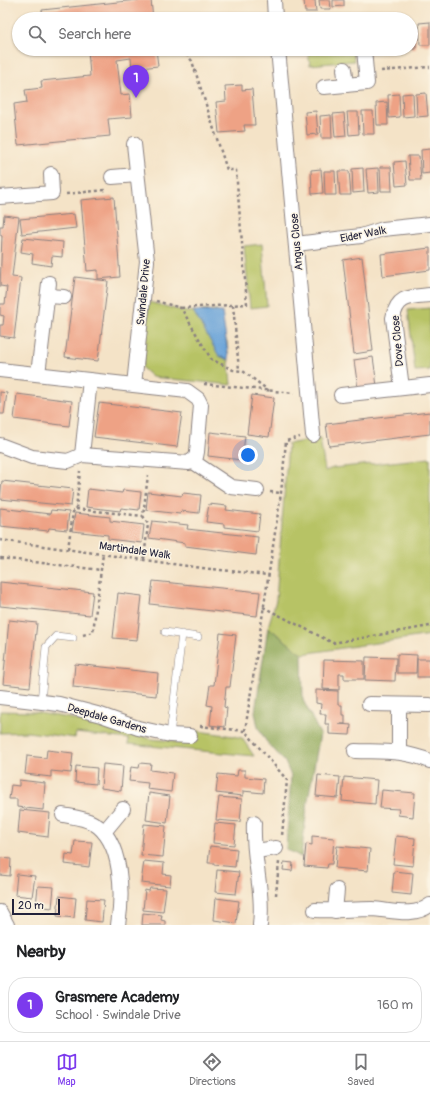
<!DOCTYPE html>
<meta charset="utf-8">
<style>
body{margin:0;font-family:Pangolin,sans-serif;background:#f6f6f6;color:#202124}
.scale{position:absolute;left:12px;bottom:10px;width:48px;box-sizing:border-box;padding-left:4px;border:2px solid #22223b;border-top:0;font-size:11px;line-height:14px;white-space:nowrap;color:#22223b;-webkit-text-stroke:3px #fcf5e5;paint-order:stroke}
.you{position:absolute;left:248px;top:455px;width:14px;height:14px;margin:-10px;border:3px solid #fff;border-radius:50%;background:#1a73e8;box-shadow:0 0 0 6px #1a73e833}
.badge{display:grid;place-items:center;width:26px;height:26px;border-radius:50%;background:#7c3aed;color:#fff;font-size:13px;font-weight:700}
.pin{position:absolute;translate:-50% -33px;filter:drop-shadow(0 1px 2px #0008)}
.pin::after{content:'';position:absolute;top:21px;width:14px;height:12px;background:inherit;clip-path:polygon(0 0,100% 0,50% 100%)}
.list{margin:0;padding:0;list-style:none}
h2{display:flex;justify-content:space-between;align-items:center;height:52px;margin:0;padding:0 16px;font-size:17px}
h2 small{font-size:13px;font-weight:400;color:#757577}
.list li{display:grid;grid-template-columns:26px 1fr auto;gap:12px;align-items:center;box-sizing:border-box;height:56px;margin:0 8px 8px;padding:0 8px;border:1px solid #e0e0e0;border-radius:16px}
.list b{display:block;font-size:15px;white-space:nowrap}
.list p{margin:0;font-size:13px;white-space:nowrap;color:#757577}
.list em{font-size:13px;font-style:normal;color:#757577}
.icon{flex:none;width:22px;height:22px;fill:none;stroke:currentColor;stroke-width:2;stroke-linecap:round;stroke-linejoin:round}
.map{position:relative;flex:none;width:430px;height:925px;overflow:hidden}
.search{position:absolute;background:#fff;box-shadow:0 1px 3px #0004;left:12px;right:12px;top:12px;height:44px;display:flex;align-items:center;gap:10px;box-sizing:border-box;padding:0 14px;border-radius:22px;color:#757577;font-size:15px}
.sheet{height:116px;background:#fff}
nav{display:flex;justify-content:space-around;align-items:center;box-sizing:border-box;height:56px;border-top:1px solid #e0e0e0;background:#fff;font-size:11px;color:#757577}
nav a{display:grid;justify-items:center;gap:2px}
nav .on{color:#7c3aed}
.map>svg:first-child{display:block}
.green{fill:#b7c365;stroke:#6c7250}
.forest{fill:#91a95a;stroke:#5a664a}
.water{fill:#68a2d8;stroke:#45628a}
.building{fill:#eea285}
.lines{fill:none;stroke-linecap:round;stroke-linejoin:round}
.service-casing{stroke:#8b8281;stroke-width:8}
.minor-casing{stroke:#8b8281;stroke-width:16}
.path{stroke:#8b8281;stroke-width:2.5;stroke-dasharray:3 3;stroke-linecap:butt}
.service{stroke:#fff;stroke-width:7}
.minor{stroke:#fff;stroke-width:14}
.labels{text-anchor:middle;stroke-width:3;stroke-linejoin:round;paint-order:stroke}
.street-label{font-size:11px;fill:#22223b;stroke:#fcf5e5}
</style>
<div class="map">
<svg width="430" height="925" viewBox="0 0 430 925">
<rect width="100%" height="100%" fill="#fcf5e5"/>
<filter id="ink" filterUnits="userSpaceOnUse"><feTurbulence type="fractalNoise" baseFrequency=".025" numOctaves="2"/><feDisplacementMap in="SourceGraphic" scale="8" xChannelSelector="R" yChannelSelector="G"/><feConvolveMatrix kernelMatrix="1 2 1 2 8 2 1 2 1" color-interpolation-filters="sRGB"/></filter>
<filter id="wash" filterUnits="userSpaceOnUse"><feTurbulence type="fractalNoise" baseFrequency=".012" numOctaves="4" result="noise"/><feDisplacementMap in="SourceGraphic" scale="16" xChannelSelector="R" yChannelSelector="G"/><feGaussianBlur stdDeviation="0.9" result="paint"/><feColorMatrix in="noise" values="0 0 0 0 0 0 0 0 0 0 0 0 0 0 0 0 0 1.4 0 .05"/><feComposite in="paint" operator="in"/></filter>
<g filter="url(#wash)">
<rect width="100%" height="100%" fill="#f4e3c7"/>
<g class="green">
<path d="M353,49L354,61L310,65L308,53Z"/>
<path d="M262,244L267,306L250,308L244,246Z"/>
<path d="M149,302L187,312L216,310L221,333L227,341L231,385L152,377L142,368Z"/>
<path d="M430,308V370L415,371L408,310Z"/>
<path d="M320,438L325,471L333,468L430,458V635L302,654L268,627L276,600L288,444Z"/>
<path d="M0,711L33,712L69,718L152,739L184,742L189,741L198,731L233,736L242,738L254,756L128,744L129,739L76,733L75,738L28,732L0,733Z"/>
</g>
<path class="forest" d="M268,627L302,654L303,700L320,734L308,800L301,857L286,849L291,776L285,762L266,741L258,727L255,712Z"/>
<path class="water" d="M193,311L222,312L229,360L219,356Z"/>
<g id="blocks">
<g class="building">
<path d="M137,0H151L153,19H43L42,10Z"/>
<path d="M304,0H315L316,12H305Z"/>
<path d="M319,0H330L331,9H320Z"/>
<path d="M333,0H344V6L333,7Z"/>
<path d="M430,22V45H420L419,23Z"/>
<path d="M415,26L416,49H411V27Z"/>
<path d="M88,49H156L158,66L132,69L131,58L117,60L121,95L130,94L132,117L108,119L110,136L18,145L14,104L27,102L25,90L42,88L41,81L90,76Z"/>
<path d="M242,85V90L252,89L255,125H244L245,131L219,133L216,102L226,101L225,86Z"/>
<path d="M413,93L414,116L403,117L402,94Z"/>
<path d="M426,93L428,116L417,117L416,94Z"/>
<path d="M399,94L400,117L389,118L388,95Z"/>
<path d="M387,102L388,125H377L376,103Z"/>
<path d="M316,111L318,134L307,135L305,112Z"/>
<path d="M362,111H373L374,134H363Z"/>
<path d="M347,112H358L359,134L349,135Z"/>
<path d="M344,113L346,136L335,137L333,114Z"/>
<path d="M331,115L332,138H321L320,116Z"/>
<path d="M430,149V173L422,174L421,150Z"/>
<path d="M408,156H419L421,180H410Z"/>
<path d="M405,161L407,185L396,186L394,162Z"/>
<path d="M380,167H391L392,191H381Z"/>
<path d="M363,168L364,192L353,193L352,169Z"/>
<path d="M378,168L379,192L368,193L366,169Z"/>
<path d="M321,169L323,193L312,194L311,170Z"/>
<path d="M324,171H335L336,195H325Z"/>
<path d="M338,171H349L351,195H340Z"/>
<path d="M114,197L120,277L98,279V270L87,271L81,200Z"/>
<path d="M74,214L76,228L22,234L20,219Z"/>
<path d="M4,215L19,217L12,277L21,278L14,338L0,336V325H3L4,316L0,315V304H5L7,287L0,286L2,236L0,235V226H3Z"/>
<path d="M23,238L63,242L62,257L52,256L51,266L32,263L33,254L21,252Z"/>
<path d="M430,248V270L383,276L381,254Z"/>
<path d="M362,257L373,351L354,354L343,260Z"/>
<path d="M75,277L108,281L98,361L65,357Z"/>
<path d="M373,357L377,386L358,389L354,360Z"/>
<path d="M0,392L7,393L4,414H0Z"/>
<path d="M17,394L72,401L69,426L14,419Z"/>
<path d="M252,395L274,398L269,437L247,434Z"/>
<path d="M99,403L182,413L177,447L94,437Z"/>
<path d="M430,412V434L329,446L326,424Z"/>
<path d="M210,432L245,436L242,460L208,456Z"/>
<path d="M2,481L73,489L71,506L0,499Z"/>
<path d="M88,489L122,493L123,490L141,492L139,510L121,508L120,511L86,507Z"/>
<path d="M148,492L182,496L183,493L201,495L199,513L181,511L180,514L146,510Z"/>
<path d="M209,504L227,506L226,510L260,514L258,531L224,527V524L206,522Z"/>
<path d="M0,508L50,514L51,510L69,512L67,530L49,528L48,531L0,526Z"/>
<path d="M75,513L110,517V521L144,525L142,543L108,539V535L72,531Z"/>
<path d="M152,521L188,525L187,529L258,537L256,555L185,546V543L149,538Z"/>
<path d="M153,581L260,592L257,616L150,604Z"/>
<path d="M0,582L93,592L90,615L0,606Z"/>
<path d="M118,593L142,596L137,640L113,638Z"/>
<path d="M9,620L37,623L30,687L3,684Z"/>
<path d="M220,633L236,635L230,687H226L224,707L227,708L225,727L210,725L212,706L207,705L210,685H214Z"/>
<path d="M397,654L417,655L416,673H397Z"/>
<path d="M366,657L396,658L395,681L365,680Z"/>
<rect x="417" y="659" width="13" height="18"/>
<path d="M324,660L364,661V679H344V674H339V690L323,689Z"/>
<path d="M75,664L158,673L156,696L73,687Z"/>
<path d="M316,690L338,691V705H342V715H345V724H339L351,725L350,735L329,734V724H325L326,714H320L321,704L316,703Z"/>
<path d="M47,750L73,753L71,773L51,771V777L25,774L27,756L46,758Z"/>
<path d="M140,763L151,764L150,770L173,773L171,792L147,789L148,783L129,781L131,767L139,768Z"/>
<path d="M103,764L123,766L121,791L101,788Z"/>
<path d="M76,766L97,768L96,784L75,782Z"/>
<path d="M238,770H245V777L264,779L263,793L243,791V796L216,793L218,774L237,776Z"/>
<path d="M318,775L340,777L338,798L316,796Z"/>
<path d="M344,777L377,780L375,804L342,801Z"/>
<path d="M19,780L45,783L43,810L17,807V799H9L11,785L19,786Z"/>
<path d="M382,790L415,793L413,817L398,815L399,809L380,808Z"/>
<path d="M149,793L170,796L167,823L146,820Z"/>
<path d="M219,797L242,799L240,822L216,820Z"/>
<path d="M20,810L50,813L48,837L18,833Z"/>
<path d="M215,823L236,825L234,845L213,843Z"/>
<path d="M144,824L166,826L163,857L141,855Z"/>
<path d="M312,836L334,838L332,864H328L327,868L304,866L306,844L312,845Z"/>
<path d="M396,836L415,838L413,866L393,864Z"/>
<path d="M75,841L92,842L89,867L65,864L66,854L73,855Z"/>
<path d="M210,846L237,849L235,867L214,865V863H208Z"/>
<path d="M337,846L370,849L368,871L335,868Z"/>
<path d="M0,858L11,859L10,876L0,875Z"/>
<path d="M144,861L164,863L163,874L171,875L170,886L141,883Z"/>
<path d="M284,862L293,863L292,871L283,870Z"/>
<path d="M217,870L239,872L236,894L215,892Z"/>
<path d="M394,871L413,873L411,895L392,893Z"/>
<path d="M17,874L35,876L32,897L15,895Z"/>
<path d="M38,886L54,887L52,908L36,906Z"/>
<path d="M150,888L166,889L163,912L143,910L145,890L149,891Z"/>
<path d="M59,896L76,898L74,918L57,916Z"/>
<path d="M216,898L239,901L236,923L214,920Z"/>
<path d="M87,899L104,900L102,922L85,920Z"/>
<path d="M143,913L162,915L161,920L165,921V925H142Z"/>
</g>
</g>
</g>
<g filter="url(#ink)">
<use href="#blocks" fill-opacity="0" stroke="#8b8281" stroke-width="1"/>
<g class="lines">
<defs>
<g id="service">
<path d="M165,632L198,637"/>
<path d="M41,702L46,647L56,636L73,638"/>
<path d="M170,735L182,634"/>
</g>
<g id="minor">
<path d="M274,0L275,19"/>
<path d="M278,49L313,435"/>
<path d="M344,69L346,85"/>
<path d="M324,87L367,83L364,49"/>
<path d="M134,144L147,261L134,385"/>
<path d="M112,177L137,175"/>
<path d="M0,197L52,193L51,174"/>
<path d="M296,244L361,236L383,229L430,224"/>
<path d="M48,296L64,297"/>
<path d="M0,370L187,391L198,399L201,405L197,452L196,457L189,463L82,455L68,461L32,457L0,445"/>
<path d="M38,374L49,283"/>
<path d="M402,388L393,318C397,295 411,297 430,295"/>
<path d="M341,395L430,385"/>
<path d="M82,455L90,380"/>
<path d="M192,461L231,487L257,490"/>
<path d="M0,697L59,704L101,715L138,728L170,735L190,736"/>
<path d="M369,704L430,705"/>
<path d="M355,751C385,752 402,750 430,761"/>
<path d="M399,752V705"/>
<path d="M63,815C73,817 84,818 93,823C123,840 123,895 118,925"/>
<path d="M254,823C252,857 264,890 260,925"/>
<path d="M104,832L123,809"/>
<path d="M256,851L276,848"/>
<path d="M315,910C334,911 353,909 372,909C391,910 413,918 430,905"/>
<path d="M335,911L337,890"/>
<path d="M0,912L7,925"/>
</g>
</defs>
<use href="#service" class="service-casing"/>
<use href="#minor" class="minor-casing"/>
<g class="path">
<path d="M381,71L430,67"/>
<path d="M66,194L105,190"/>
<path d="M156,301L181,308L211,359L233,370L243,371L269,391"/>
<path d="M233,305L239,370"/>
<path d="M181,308L247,304L236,170H227L192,61L182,49"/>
<path d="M204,384L294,393"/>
<path d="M270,492L281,493"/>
<path d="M76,509L143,516"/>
<path d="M0,540L202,568L268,575"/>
<path d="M68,549L73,512L76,509L80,471"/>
<path d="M0,558L101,570"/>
<path d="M144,559L148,524L143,516L148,475"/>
<path d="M263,607L333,643L430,626"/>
<path d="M83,635L93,632L103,554"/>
<path d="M200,726L245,731L287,780L282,836"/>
<path d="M245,731L281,493L286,441L300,437"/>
<path d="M276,895L279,862"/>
</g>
<use href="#service" class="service"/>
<use href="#minor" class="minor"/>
</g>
</g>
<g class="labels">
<g class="street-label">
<text transform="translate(363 234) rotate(-11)" y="4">Eider Walk</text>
<text transform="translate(296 242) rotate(-95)" y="4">Angus Close</text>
<text transform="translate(143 292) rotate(-85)" y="4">Swindale Drive</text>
<text transform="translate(397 341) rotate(-95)" y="4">Dove Close</text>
<text transform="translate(135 550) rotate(8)" y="4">Martindale Walk</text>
<text transform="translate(107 718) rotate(16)" y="4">Deepdale Gardens</text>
</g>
</g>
</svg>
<div class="scale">20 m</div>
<div class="you"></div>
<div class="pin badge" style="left:136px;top:98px">1</div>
<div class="search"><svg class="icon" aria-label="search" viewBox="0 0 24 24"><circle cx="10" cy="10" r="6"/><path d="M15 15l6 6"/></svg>Search here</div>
</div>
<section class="sheet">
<h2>Nearby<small></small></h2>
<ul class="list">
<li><span class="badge">1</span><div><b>Grasmere Academy</b><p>School · Swindale Drive</p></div><em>160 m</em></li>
</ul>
</section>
<nav>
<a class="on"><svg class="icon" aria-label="map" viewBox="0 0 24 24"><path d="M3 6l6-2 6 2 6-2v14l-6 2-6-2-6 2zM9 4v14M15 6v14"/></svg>Map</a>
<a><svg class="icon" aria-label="directions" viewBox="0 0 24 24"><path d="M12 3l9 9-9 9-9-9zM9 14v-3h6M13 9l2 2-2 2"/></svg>Directions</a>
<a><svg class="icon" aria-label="saved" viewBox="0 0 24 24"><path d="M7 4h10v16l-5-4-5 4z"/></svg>Saved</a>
</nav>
